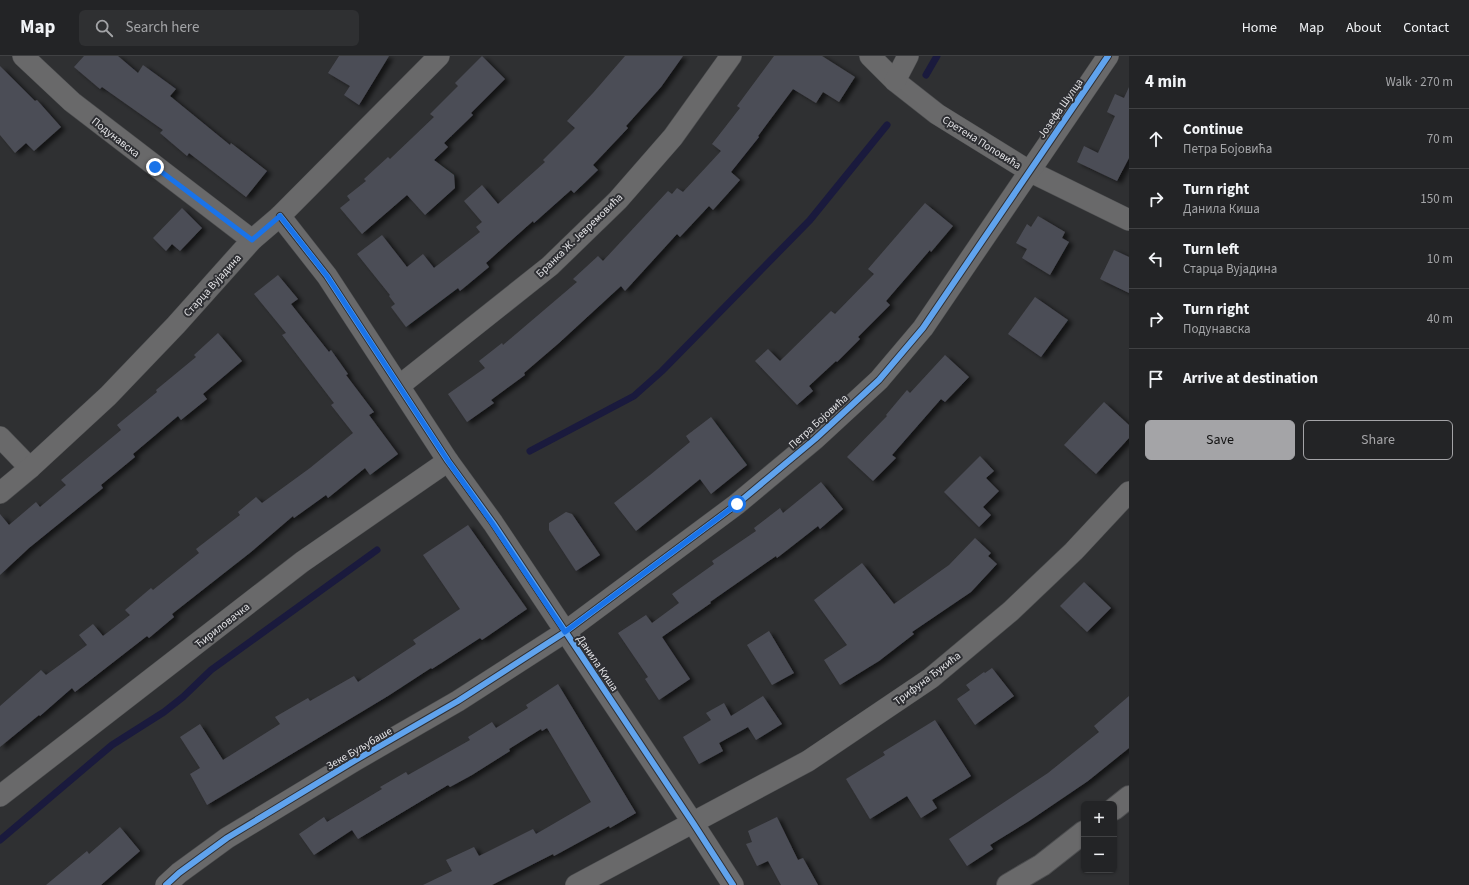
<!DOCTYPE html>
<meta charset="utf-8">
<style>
body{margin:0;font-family:"Source Sans 3",sans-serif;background:#2f3032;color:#f1f3f6}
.controls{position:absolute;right:12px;bottom:12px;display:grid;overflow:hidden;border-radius:6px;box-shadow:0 1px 3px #0004}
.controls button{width:36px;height:36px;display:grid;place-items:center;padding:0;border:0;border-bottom:1px solid #404143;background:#232426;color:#f1f3f6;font:20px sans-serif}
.stop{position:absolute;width:12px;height:12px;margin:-9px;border:3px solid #1a73e8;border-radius:50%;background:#fff}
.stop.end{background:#1a73e8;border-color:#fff;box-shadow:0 1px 4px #0008}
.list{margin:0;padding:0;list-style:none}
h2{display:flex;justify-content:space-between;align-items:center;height:52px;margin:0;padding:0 16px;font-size:17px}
h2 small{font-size:13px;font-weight:400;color:#a3a4a7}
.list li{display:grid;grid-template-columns:26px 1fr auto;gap:12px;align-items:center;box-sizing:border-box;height:60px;padding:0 16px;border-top:1px solid #404143}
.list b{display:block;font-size:15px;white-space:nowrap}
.list p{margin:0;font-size:13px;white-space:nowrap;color:#a3a4a7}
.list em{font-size:13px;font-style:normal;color:#a3a4a7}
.actions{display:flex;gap:8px;padding:12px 16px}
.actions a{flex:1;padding:9px 0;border:1px solid #a4a4a7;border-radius:6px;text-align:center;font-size:14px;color:#a4a4a7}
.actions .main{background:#a4a4a7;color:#111}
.icon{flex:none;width:22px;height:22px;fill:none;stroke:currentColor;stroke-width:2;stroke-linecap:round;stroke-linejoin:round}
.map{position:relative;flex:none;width:1129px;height:829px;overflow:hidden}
header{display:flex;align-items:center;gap:24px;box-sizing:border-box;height:56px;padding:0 20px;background:#232426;border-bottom:1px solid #404143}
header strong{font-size:19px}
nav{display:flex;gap:22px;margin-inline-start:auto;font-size:14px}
.search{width:280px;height:36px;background:#2f3032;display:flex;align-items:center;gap:10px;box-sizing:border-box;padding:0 14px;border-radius:6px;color:#a3a4a7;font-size:15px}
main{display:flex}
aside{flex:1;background:#232426}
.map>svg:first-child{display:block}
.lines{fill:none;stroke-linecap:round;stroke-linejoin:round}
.stream{stroke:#1a1a3d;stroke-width:7}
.building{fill:#4c4d56;filter:url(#shadow)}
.street-casing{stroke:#4c4d4f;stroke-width:22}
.secondary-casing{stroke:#4c4d4f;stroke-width:24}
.street{stroke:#69696a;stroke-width:21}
.secondary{stroke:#69696a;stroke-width:22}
.cycleway-casing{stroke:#2e2f33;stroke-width:8}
.cycleway{stroke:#60a3ed;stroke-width:6}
.route{stroke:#1a73e8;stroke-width:5}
.labels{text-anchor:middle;stroke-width:4;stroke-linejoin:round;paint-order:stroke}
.street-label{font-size:11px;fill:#e3e3e6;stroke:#2e2f33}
</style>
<header>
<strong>Map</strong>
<div class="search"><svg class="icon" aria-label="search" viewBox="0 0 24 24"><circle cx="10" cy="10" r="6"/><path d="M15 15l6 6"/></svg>Search here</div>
<nav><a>Home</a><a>Map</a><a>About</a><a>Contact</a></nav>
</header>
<main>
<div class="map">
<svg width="1129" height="829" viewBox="0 0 1129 829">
<defs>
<filter id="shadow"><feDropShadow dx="4.5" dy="2.5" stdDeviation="2" flood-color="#0009"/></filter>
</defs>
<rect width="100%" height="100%" fill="#2f3032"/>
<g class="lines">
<g class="stream">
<path d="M926,19L937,0"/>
<path d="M530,395L634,340L662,315L810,164L887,69"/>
<path d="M0,784L112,689L164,656L183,641L211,614L377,494"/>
</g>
</g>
<g class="building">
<path d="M84,0H118L138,17L143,9L176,33L170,40L230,89L231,87L267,115L246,141L189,97L187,100L160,77L163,74L102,31L100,33L74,11Z"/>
<path d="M339,0H389L359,49L344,39L350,30L328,17Z"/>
<path d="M482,0L505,23L471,57L473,59L444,87L448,91L434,104L454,119L455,132L425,159L407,139L362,178L340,152L350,144L347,140L366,125L364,123L388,101L390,103L434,61L430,58L458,30L455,27Z"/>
<path d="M625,0H683L661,31L626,70L628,72L593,109L598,114L574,137L571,134L534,167L533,165L486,207L489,211L460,235L458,232L406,271L391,251L395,248L389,240L390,239L357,198L382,179L407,211L423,198L434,212L480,176L476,171L482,166L464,145L482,129L498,148L545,106L543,104L575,72L567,65L593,37Z"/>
<path d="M774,0H822L855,21L839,46L823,36L816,47L793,33L758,80L759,81L731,116L740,124L713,154L709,150L680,181L677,178L625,235L621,230L559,287L524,317L525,319L491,344L494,347L467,366L448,338L485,312L479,305L502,287L503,289L577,226L573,223L598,200L603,205L668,135L672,138L677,132L683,136L721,95L712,88L740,52L737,50Z"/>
<path d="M0,10L35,45L37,44L61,71L34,95L26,87L15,97L0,79Z"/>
<path d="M1129,31V102L1117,125L1077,106L1084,90L1098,97L1115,60L1107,56L1115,38L1124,42Z"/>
<path d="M925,147L953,170L931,196L930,194L886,245L890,249L858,281L860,283L837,306L836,305L809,330L813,335L797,349L755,305L768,293L780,305L831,255L835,258L874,218L868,213Z"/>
<path d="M182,152L202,172L180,195L172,188L166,195L153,182Z"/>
<path d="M1038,160L1065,176L1062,182L1069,186L1050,219L1022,202L1027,193L1016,187L1027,168L1031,171Z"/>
<path d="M1114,194L1129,201V237L1100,223Z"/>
<path d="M278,219L298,243L291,248L329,296L331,294L348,318L346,319L374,356L369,359L398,398L370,419L365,412L328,442L326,439L294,462L293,460L251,496L172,558L174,561L149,582L147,580L75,636L72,632L40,660L39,659L0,691V650L41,614L46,619L87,589L79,579L93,568L103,580L130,559L125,554L151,532L153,534L199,497L196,493L240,459L238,456L256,441L262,447L310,412L353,377L331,349L334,347L282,279L286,277L254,238Z"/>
<path d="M1035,241L1068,264L1041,301L1008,278Z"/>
<path d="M218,277L242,305L203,338L207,343L181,364L178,360L133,398L135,401L101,429L103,432L29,492L0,519V458L9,469L36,446L40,451L66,429L61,424L121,374L117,369L157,336L156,334L196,301L194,299Z"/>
<path d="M945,299L969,321L945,346L941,343L892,399L896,402L873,425L847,401L887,360L886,359L907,334L910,337Z"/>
<path d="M1104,346L1129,369V382L1096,418L1064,389Z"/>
<path d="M711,361L747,409L711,438L700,423L636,475L614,447L650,419L690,386L686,380Z"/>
<path d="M980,400L994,415L986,422L999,435L983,451L991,459L979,471L944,436Z"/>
<path d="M821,426L843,453L820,473L818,470L777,502L776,500L710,546L711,547L662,581L690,623L659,644L645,623L648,621L618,577L646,559L652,567L679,547L672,538L714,508L712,505L756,475L754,472L780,452L783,457Z"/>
<path d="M566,456L572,458L600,499L576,515L549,474V467Z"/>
<path d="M468,469L527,553L482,584L480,582L432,613L431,612L388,640L207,749L190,718L200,712L180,681L200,668L223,704L280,668L275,661L308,642L310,645L354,620L358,626L416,588L413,584L460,553L423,499Z"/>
<path d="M975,482L991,497L988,500L997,508L971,536L912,576L914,578L879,605L840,629L824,604L847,589L814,544L862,507L894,548L949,509Z"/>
<path d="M1084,526L1111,552L1087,576L1060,550Z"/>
<path d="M769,575L794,617L772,629L747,589Z"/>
<path d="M992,612L1014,640L975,669L957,643L970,634L966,629L984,616L985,617Z"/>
<path d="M558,628L636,757L610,772L609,770L554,800L553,798L492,829H423L452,815L446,804L474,791L479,800L533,773L536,778L591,746L547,672L542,675L541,673L509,693L510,695L472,719L450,731L448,729L358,783L352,774L314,799L299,778L324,761L327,766L382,733L380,731L406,716L408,719L470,684L468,681L492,666L496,672L528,652L526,649Z"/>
<path d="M763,640L782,668L756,684L748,671L719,687L723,695L699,708L683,681L711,664L706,657L724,647L731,660Z"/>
<path d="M1129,640V692L1088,725L1029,765L990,789L993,793L967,810L949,783L1048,717L1099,676L1094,670Z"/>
<path d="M935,664L971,720L932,744L937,752L921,762L907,740L870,763L846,723L885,699L883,696Z"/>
<path d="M777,761L798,804L803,802L818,829H781L768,805L757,810L746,788L752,786L748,775Z"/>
<path d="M120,771L140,795L101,829H46L87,795L89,798Z"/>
</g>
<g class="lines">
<defs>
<g id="street">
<path d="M23,0L72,46L252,184"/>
<path d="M870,0L895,25L937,58L1029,115L1129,164"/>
<path d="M895,25L908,0"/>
<path d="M280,160L327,220L448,405L493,467L693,767L733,829"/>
<path d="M399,330L550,210L618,144L673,81L731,0"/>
<path d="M0,381L30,412"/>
<path d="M0,437L30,412L108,340L176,269L252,184L280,160L439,0"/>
<path d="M0,740L302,506L448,405"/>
<path d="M166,829L179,817L227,782L354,705L458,645L565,576L737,448L815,383L879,324L923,272L1108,0"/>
<path d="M576,829L808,705L931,622L1011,555L1074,495L1129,436"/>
</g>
<g id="secondary">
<path d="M1114,753L1129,741"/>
<path d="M1008,829L1042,809L1084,776"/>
</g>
</defs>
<use href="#street" class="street-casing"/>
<use href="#secondary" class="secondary-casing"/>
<use href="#street" class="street"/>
<use href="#secondary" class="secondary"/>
<defs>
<g id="cycleway">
<path d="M280,160L327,220L448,405L493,467L693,767L733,829"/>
<path d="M166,829L179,817L227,782L354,705L458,645L565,576L737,448L815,383L879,324L923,272L1108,0"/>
</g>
</defs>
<use href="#cycleway" class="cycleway-casing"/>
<use href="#cycleway" class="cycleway"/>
</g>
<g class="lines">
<path class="route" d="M155,111L252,184L280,160L327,220L448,405L492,467L565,576L737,448"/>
</g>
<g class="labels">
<g class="street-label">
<text transform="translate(1060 52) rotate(-55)" y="4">Јозефа Шулца</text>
<text transform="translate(116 81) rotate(38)" y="4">Подунавска</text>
<text transform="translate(982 86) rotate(32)" y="4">Сретена Поповића</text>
<text transform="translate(579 179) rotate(-44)" y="4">Бранка Ж. Јевремовића</text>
<text transform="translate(212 229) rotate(-48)" y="4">Старца Вујадина</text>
<text transform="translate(818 365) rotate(-42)" y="4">Петра Бојовића</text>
<text transform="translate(222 569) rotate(-38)" y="4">Ћириловачка</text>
<text transform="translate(598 607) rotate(56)" y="4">Данила Киша</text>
<text transform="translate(927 622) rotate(-37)" y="4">Трифуна Ђукића</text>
<text transform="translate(359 692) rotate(-30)" y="4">Зеке Буљубаше</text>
</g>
</g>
</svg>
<div class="controls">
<button>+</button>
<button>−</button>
</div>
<div class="stop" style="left:737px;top:448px"></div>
<div class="stop end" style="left:155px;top:111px"></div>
</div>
<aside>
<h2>4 min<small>Walk · 270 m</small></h2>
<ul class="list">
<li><svg class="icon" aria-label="ahead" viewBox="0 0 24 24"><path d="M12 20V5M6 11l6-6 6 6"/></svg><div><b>Continue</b><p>Петра Бојовића</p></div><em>70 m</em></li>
<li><svg class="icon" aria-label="right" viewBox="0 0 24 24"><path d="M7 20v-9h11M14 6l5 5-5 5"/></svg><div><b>Turn right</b><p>Данила Киша</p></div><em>150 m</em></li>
<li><svg class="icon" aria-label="left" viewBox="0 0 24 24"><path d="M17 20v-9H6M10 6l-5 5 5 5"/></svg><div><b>Turn left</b><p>Старца Вујадина</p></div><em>10 m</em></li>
<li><svg class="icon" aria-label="right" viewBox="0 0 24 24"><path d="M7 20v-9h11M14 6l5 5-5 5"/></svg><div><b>Turn right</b><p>Подунавска</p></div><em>40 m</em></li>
<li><svg class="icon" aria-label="arrive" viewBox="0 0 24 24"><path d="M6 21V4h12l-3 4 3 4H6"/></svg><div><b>Arrive at destination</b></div></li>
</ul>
<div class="actions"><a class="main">Save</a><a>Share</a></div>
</aside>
</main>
